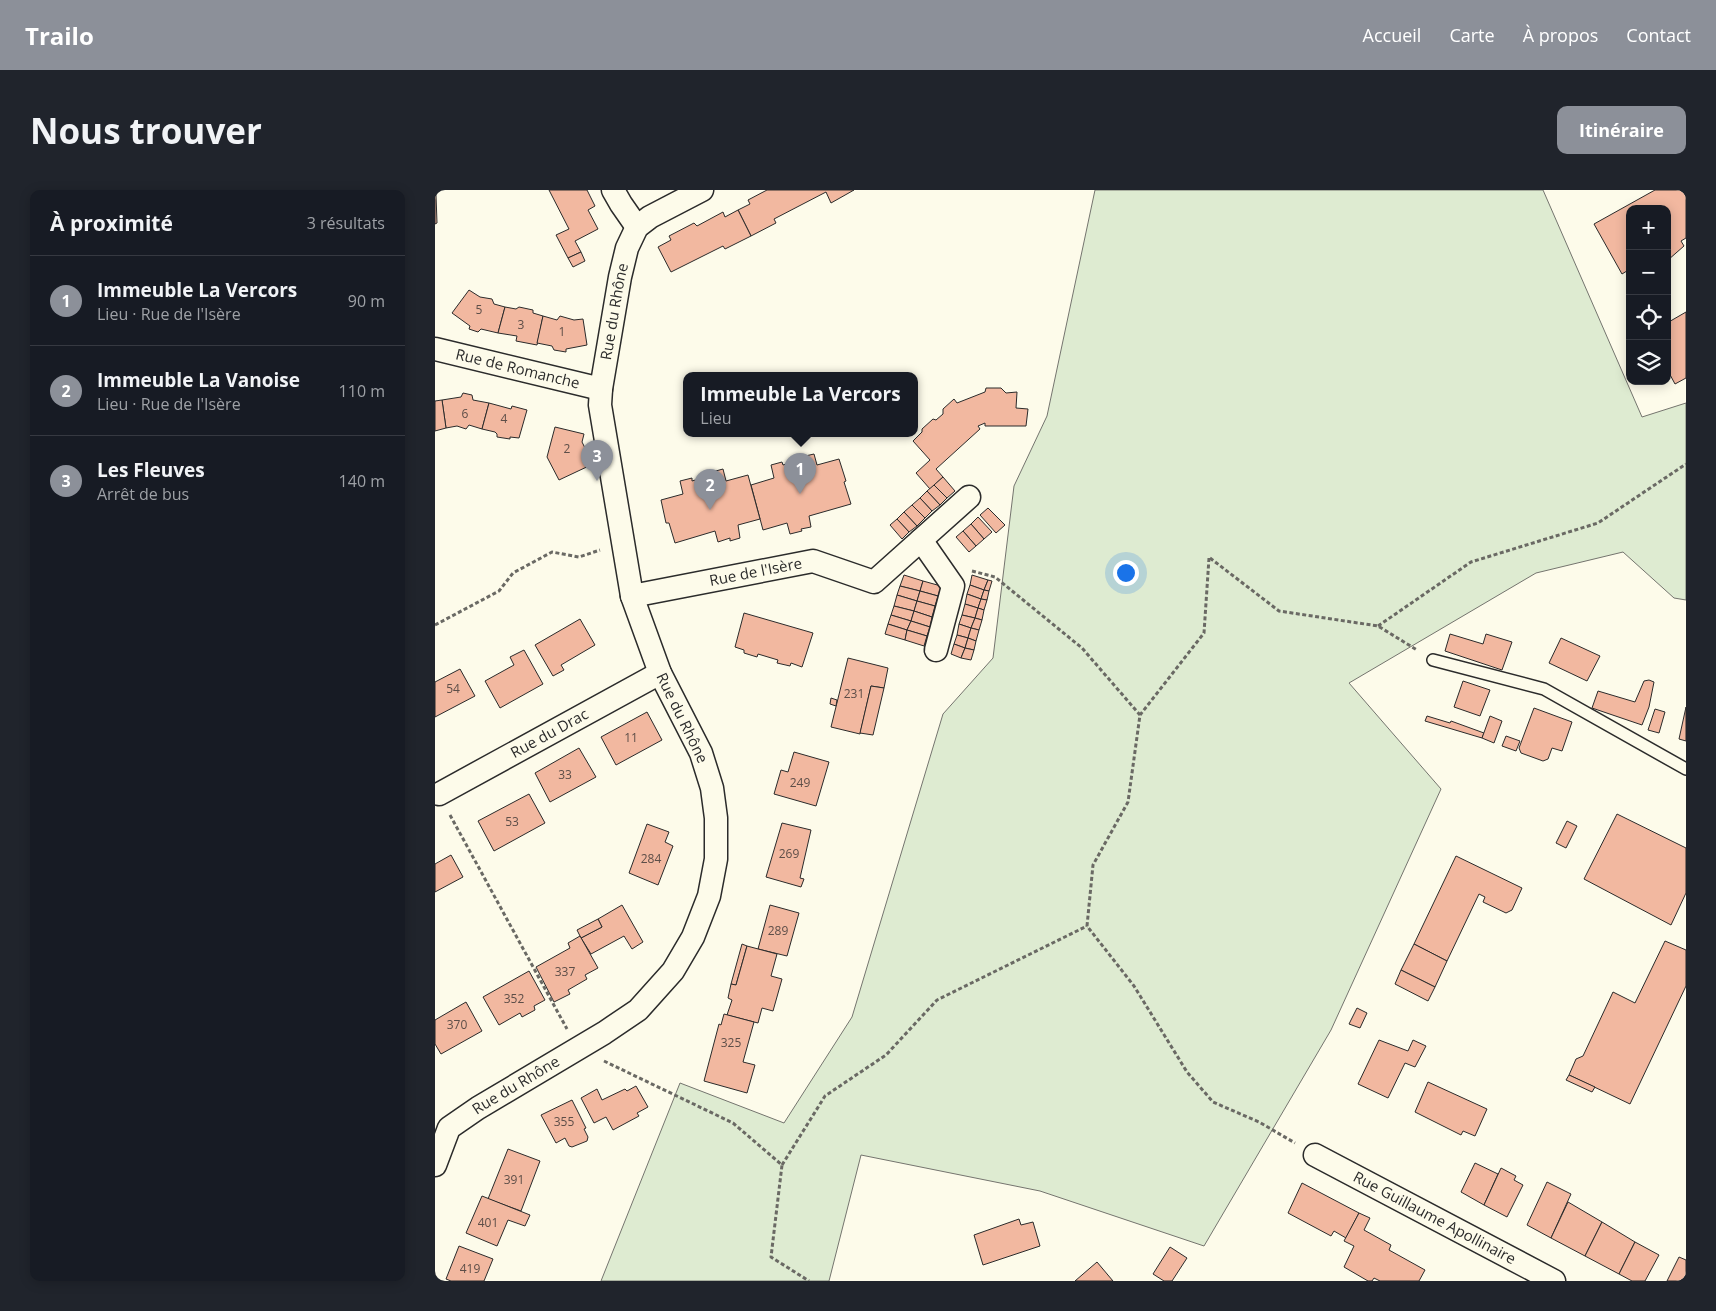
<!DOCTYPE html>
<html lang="fr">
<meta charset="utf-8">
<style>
body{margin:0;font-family:"Open Sans",sans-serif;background:#20242c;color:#f1f3f6}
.controls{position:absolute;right:15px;top:15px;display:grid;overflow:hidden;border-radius:10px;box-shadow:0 2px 12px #0003}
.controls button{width:45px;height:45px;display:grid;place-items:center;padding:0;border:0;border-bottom:1px solid #363941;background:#171b24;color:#f1f3f6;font:25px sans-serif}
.you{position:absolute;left:690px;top:382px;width:18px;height:18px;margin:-12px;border:4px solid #fff;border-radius:50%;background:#1a73e8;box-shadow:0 0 0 8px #1a73e833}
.badge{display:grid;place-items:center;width:32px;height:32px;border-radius:50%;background:#8c9099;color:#fff;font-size:16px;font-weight:700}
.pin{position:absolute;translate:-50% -41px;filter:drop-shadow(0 1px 2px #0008)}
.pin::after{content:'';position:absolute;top:26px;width:18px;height:15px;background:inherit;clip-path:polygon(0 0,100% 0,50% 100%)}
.popup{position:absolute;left:248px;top:182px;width:235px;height:65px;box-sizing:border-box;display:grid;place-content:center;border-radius:10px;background:#171b24;filter:drop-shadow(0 1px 4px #0005);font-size:16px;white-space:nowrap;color:#9ea1a6}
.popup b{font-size:19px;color:#f1f3f6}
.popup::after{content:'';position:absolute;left:50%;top:100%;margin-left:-10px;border:10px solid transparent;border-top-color:#171b24}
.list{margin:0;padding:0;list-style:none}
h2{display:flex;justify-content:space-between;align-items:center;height:65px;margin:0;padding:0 20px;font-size:21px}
h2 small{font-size:16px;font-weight:400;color:#9ea1a6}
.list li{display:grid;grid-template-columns:32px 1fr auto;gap:15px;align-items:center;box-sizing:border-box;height:90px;padding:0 20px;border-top:1px solid #363941}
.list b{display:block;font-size:19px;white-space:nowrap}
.list p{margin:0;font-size:16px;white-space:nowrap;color:#9ea1a6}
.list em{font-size:16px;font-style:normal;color:#9ea1a6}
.icon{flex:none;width:28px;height:28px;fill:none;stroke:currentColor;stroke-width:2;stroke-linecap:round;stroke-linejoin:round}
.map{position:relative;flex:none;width:1251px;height:1091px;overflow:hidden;border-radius:10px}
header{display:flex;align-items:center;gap:30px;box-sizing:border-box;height:70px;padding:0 25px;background:#8c9099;color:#fff}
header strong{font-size:24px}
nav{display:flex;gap:28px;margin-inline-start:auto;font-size:18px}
.intro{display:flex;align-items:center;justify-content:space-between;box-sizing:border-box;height:120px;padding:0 30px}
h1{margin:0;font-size:35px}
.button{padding:12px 22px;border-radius:10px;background:#8c9099;color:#fff;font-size:18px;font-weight:700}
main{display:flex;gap:30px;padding:0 30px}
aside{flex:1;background:#171b24;border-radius:10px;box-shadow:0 2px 12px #0003}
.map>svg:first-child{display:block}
.green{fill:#deebd1;stroke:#74746e}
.building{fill:#f2b8a0;stroke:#2b2b2b}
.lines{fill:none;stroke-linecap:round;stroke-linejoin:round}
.service-casing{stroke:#2b2b2b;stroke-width:14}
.minor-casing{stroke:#2b2b2b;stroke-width:25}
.path{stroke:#6a6964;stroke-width:3;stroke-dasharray:4 2.5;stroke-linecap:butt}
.service{stroke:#fdfbea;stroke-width:11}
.minor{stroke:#fdfbea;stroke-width:22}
.labels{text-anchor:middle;stroke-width:4;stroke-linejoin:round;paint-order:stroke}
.number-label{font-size:12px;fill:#5d4e48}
.street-label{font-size:15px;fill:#2b2b2b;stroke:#fdfbea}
</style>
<header>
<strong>Trailo</strong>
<nav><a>Accueil</a><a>Carte</a><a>À propos</a><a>Contact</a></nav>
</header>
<div class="intro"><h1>Nous trouver</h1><a class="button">Itinéraire</a></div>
<main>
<aside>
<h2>À proximité<small>3 résultats</small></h2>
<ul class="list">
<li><span class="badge">1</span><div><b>Immeuble La Vercors</b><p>Lieu · Rue de l'Isère</p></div><em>90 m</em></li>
<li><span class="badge">2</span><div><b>Immeuble La Vanoise</b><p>Lieu · Rue de l'Isère</p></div><em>110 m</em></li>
<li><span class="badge">3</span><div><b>Les Fleuves</b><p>Arrêt de bus</p></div><em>140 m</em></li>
</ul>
</aside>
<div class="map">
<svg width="1251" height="1091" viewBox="0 0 1251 1091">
<rect width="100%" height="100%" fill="#fdfbea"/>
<path class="green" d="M660,0H1108L1207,227L1251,213V410L1239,408L1188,362L1101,383L914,493L1006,599L896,840L769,1056L605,1001L426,965L394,1091H166L245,893L349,933L417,827L508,524L558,468L579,296L612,226Z"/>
<g class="building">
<path d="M114,0H152L160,16L153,20L163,39L140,51L146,62L133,68L121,45L134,39Z"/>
<path d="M332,0H419L396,13L391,2L339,29L341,33L316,46L303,20L315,14L313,10Z"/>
<path d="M1220,0H1251V48L1246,51L1249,56L1233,70L1232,19H1195V79L1187,84L1159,34Z"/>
<path d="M0,5H1L2,33L0,34Z"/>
<path d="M303,20L316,46L290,59L288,56L236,82L223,57L236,50L234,46L259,33L262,36L288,22L290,27Z"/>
<path d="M146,62L150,71L138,77L133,68Z"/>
<path d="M34,100L45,107L57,109L59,114L70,117L63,143L46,139L43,142L34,139L35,136L17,123Z"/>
<path d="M70,117L81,119L84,117L98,120V123L108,126L102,155L81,151L82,146L63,143Z"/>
<path d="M1251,122V188L1240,194L1232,179V133Z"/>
<path d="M108,126L122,130L125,126L139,130L148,129L152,155L131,159V162L119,160L117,156L102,153Z"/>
<path d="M551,198H566L571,203L582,202L581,218L593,219L591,236H550V233L543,236L545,239L501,279L508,287L495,299L481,283L495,270L478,251L487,242V239L498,229L501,230L508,224V219L519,209L522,213L550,202Z"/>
<path d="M28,203L37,205L38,210L54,213L47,239L34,235L31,239L22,236L11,238L7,210L26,207Z"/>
<path d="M7,210L11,238L0,241V211Z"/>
<path d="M54,213L76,219L77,216L92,220L84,248L75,247V249L62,247V244L60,242L47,239Z"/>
<path d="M120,237L149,244L147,252L158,274L124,290L112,267Z"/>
<path d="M379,264L382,275L404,269L411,291L409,292L416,314L374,326L376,337L366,339L367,341L355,344L352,333L328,340L316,295L339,288L336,275L347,272L348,275L367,269L366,267Z"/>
<path d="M288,279L291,291L313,285L325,329L303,335L305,348L295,351V348L283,352L280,341L240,353L234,333H231L226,310L248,304L245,291L257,288V291L277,285V282Z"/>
<path d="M508,287L520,301L512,308L499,295Z"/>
<path d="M499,295L512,308L505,315L492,301Z"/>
<path d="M492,301L505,315L497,321L485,308Z"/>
<path d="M485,308L497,321L490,328L477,315Z"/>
<path d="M477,315L490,328L482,336L469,322Z"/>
<path d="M553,318L570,335L561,343L545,325Z"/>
<path d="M469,322L482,336L474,342L462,329Z"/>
<path d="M543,327L557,342L549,349L536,334Z"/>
<path d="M462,329L474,342L467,349L455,335Z"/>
<path d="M536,334L549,349L541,356L528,341Z"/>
<path d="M528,341L541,356L534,362L521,347Z"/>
<path d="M469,385L488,391L485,401L465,396Z"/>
<path d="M537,385L553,390L549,400L535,395Z"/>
<path d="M553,390L557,391L554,401L549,400Z"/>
<path d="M488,391L506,396L503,406L485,401Z"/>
<path d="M535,395L549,400L546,409L532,404Z"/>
<path d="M465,396L485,401L482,411L462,405Z"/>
<path d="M549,400L554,401L552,410L546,409Z"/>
<path d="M485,401L503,406L500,416L482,411Z"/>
<path d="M532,404L546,409L543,418L530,414Z"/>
<path d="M462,405L482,411L479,421L459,416Z"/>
<path d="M546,409L552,410L549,420L543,418Z"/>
<path d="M482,411L500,416L497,427L479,421Z"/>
<path d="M530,414L543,418L540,428L527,425Z"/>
<path d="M459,416L479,421L476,431L456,425Z"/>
<path d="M543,418L549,420L547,430L540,428Z"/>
<path d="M479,421L497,427L495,437L476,431Z"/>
<path d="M309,423L378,443L367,477L356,473L355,476L342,473L343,470L323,464L322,467L309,463V460L300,457Z"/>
<path d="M456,425L476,431L472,440L453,434Z"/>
<path d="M527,425L540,428L536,438L524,434Z"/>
<path d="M540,428L547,430L544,440L536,438Z"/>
<path d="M145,429L160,455L126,475L129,480L118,486L100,455Z"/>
<path d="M476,431L495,437L492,446L472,440Z"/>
<path d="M453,434L472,440L470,450L450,444Z"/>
<path d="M524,434L536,438L533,448L522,445Z"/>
<path d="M536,438L544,440L541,451L533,448Z"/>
<path d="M472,440L492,446L489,456L470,450Z"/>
<path d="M1015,444L1048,454L1051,444L1077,452L1067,480L1010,461Z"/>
<path d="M522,445L533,448L530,458L519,454Z"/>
<path d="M533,448L541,451L539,460L530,458Z"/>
<path d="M1126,448L1165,466L1152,491L1114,473Z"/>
<path d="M519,454L530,458L526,468L516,464Z"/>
<path d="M530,458L539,460L536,470L526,468Z"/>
<path d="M89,460L108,494L65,518L50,491L79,475L75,467Z"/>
<path d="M413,468L453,478L449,498L436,496L425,544L396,537Z"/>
<path d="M25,479L40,506L0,527V492Z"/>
<path d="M1214,490L1219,492L1214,517L1207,535L1157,518L1163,501L1200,512L1209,491Z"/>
<path d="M1028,491L1055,500L1045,526L1019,517Z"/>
<path d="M436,496L449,498L438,545L425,543Z"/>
<path d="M396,508L402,510L401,516L395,514Z"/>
<path d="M1251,517V551L1244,549Z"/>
<path d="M1099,518L1137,532L1127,561L1117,558L1113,569L1108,571L1086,563L1084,558Z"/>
<path d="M1220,519L1230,522L1224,543L1213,540Z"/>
<path d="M212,522L227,550L181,575L166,547Z"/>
<path d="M992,526L1015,533L1016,531L1049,543L1047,548L990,531Z"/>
<path d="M1055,526L1067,531L1059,553L1047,548Z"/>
<path d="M1071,546L1085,551L1081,561L1067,556Z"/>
<path d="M144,558L161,587L115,612L100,583Z"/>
<path d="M359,562L394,572L381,616L339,604L346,580L353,582Z"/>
<path d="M94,604L110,633L59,661L43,631Z"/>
<path d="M1182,624L1251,658V703L1236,735L1149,689Z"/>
<path d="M1132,631L1142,636L1131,658L1121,653Z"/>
<path d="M347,633L376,640L365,688L369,689L366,697L331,687Z"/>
<path d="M212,634L234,642L230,652L238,656L223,695L194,683Z"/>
<path d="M16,665L28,687L0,702V674Z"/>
<path d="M1021,666L1087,698L1077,720L1071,723L1048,712L1050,707L1044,704L1012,771L979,754Z"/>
<path d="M187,715L208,752L197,759L189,746L156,764L146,748L167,737L163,729Z"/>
<path d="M335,715L364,723L352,766L323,759Z"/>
<path d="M163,729L167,737L146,748L142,740Z"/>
<path d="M145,746L163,778L150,785L152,789L133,800L135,804L119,812L101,777L135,758L133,753Z"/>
<path d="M1230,751L1251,760V796L1195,914L1134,885L1141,869L1148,866L1178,802L1200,813Z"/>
<path d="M307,754L312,756L301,795L296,794Z"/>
<path d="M979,754L1012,771L1000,797L966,780Z"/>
<path d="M312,756L342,764L336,786L347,789L338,821L327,818L323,833L292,825L297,810L293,808L296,794L301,795Z"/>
<path d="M966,780L1000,797L993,811L960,794Z"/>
<path d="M94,781L110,810L99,816L100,820L87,827L85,823L64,835L48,807Z"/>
<path d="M31,812L47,841L6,864L0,854V830Z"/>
<path d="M922,818L932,823L925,838L914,834Z"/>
<path d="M289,824L319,832L308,872L320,875L312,903L269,891L284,834L286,835Z"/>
<path d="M944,850L973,861L978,850L991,856L980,877L970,873L953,908L923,894Z"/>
<path d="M1134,885L1160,897L1157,902L1131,890Z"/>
<path d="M993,892L1052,919L1040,946L1028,941L1026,945L980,922Z"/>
<path d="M201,896L213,917L202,923L204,926L178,940L171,927L159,933L146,908L162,899L167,910L190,899L192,901Z"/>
<path d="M137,910L151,938L149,939L153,947L152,951L137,957L134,956L130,948L121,953L106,925Z"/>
<path d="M73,959L105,971L86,1021L53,1009Z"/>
<path d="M1040,973L1063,984L1049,1015L1026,1002Z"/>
<path d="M1066,978L1081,986L1079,990L1088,995L1072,1027L1049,1015Z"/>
<path d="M1112,992L1136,1004L1116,1048L1092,1035Z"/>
<path d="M867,993L924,1023L911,1048L899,1041L896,1046L853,1023Z"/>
<path d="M47,1006L95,1025L90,1036L73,1030L62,1056L31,1043Z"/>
<path d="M1133,1012L1167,1032L1150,1066L1116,1048Z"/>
<path d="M924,1023L935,1028L929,1040L956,1055L954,1060L990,1080L984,1091H945L939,1088L937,1091H933L909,1077L919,1056L909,1051Z"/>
<path d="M584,1029L586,1035L598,1032L605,1056L548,1075L539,1045Z"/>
<path d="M1167,1032L1200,1052L1184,1084L1150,1066Z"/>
<path d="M1200,1052L1224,1065L1210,1091H1197L1184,1084Z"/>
<path d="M24,1056L58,1069L49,1091H16L11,1089Z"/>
<path d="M735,1057L752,1068L737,1091H729L718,1084Z"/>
<path d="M1244,1067L1251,1070V1091H1232Z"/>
<path d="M662,1072L678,1091H640Z"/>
</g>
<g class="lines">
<defs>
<path id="service" d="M998,470L1109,499L1251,579"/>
<g id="minor">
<path d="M178,0L186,14L202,37"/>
<path id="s1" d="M0,159L166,199"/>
<path d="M486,350L518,396L501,460"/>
<path id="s2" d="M197,406L378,371L439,392L534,307"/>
<path id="s3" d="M4,604L225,483"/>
<path id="s4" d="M880,965L1119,1091"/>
<path id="s5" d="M0,975L14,938L43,918L169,843L203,820L238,781L258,747L274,706L281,669V628L277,598L266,563L225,483L197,406L165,215L166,199L185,87L192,58L202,37L215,27L267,0"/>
</g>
</defs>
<use href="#service" class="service-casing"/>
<use href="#minor" class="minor-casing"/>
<g class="path">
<path d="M774,368L769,443L705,525L693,612L658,675L652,736L699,796L752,882L778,912L824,932L860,953"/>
<path d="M775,368L844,421L943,436L982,460"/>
<path d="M537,381L560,387L647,458L705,525"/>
<path d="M0,435L64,401L78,383L117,362L144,367L165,360"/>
<path d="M943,436L1036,372L1163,333L1251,274"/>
<path d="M15,625L132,839"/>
<path d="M169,871L298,933L347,975L336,1067L374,1091"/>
<path d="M347,975L390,906L451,865L502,810L652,736"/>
</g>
<use href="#service" class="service"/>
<use href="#minor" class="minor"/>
</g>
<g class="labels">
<g class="number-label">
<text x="44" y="124">5</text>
<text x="86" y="139">3</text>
<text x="127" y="146">1</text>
<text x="30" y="228">6</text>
<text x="69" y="233">4</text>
<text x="132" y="263">2</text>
<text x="18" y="503">54</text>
<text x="419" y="508">231</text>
<text x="196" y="552">11</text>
<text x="130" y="589">33</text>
<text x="365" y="597">249</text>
<text x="77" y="636">53</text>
<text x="354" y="668">269</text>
<text x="216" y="673">284</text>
<text x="343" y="745">289</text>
<text x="130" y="786">337</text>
<text x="79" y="813">352</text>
<text x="22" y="839">370</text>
<text x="296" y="857">325</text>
<text x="129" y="936">355</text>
<text x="79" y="994">391</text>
<text x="53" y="1037">401</text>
<text x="35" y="1083">419</text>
</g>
<g class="street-label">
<text dy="5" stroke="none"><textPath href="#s5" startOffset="1004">Rue du Rhône</textPath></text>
<text dy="5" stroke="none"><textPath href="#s1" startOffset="85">Rue de Romanche</textPath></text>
<text dy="5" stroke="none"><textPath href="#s2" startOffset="126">Rue de l'Isère</textPath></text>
<text transform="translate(247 528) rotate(64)" y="5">Rue du Rhône</text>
<text dy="5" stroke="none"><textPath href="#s3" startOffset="126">Rue du Drac</textPath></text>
<text dy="5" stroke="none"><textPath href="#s5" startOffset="119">Rue du Rhône</textPath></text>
<text dy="5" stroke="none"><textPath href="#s4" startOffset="135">Rue Guillaume Apollinaire</textPath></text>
</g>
</g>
</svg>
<div class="controls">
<button>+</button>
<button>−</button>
<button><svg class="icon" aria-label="locate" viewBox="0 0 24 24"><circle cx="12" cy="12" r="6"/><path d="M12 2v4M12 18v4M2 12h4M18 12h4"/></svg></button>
<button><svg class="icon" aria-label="layers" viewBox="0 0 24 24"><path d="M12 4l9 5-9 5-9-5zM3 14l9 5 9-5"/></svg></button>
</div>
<div class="you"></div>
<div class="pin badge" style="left:365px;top:304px">1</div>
<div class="popup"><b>Immeuble La Vercors</b>Lieu</div>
<div class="pin badge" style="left:275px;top:320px">2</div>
<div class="pin badge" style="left:162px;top:291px">3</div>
</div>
</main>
